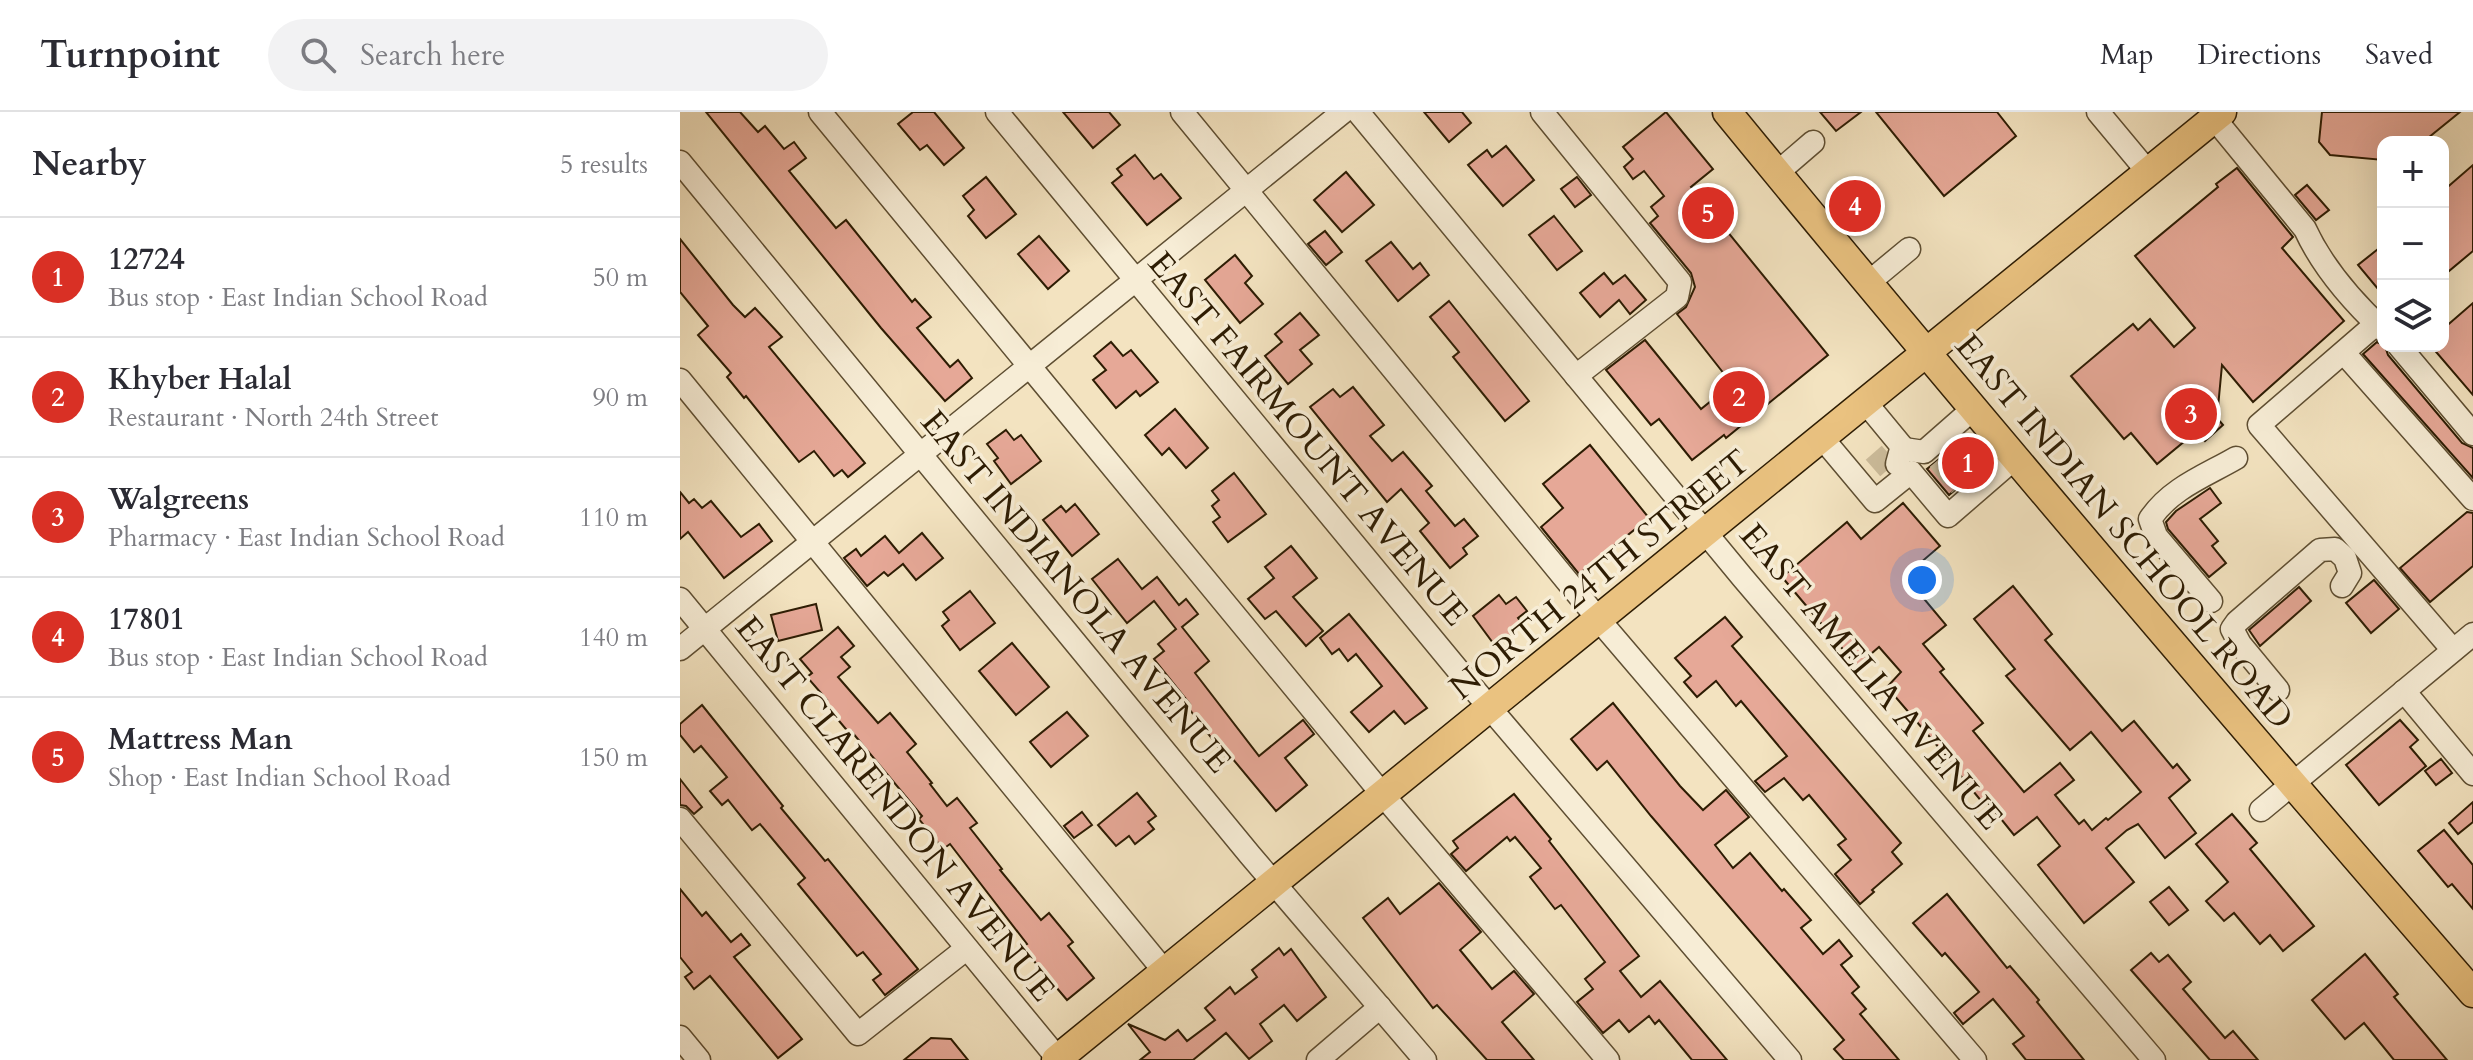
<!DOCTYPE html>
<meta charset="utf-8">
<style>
body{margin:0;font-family:Cardo,serif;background:#f2f2f3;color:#2b2b33}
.controls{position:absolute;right:24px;top:24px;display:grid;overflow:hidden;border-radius:16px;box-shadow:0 8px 32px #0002}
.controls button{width:72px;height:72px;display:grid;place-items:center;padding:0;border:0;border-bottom:2px solid #e1e1e2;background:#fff;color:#2b2b33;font:40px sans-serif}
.you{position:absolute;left:1242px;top:468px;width:28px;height:28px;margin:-20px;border:6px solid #fff;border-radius:50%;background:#1a73e8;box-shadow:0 0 0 12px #1a73e833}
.badge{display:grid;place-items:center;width:52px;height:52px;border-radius:50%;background:#d93025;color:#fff;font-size:26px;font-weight:700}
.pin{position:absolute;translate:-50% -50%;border:4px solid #fff;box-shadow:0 2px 8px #0006}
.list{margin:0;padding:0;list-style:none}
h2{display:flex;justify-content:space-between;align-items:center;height:104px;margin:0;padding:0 32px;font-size:34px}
h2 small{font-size:26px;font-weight:400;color:#7c7c81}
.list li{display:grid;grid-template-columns:52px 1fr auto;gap:24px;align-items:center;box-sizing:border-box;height:120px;padding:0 32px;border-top:2px solid #e1e1e2}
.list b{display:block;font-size:30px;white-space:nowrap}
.list p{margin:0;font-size:26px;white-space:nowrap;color:#7c7c81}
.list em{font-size:26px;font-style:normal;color:#7c7c81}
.icon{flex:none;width:44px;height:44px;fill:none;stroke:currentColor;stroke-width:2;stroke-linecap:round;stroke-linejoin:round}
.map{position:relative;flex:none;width:1793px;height:948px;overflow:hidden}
header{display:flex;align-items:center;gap:48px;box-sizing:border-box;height:112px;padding:0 40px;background:#fff;border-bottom:2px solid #e1e1e2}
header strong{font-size:38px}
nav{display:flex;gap:44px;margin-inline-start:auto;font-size:28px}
.search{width:560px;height:72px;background:#f2f2f3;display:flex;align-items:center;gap:20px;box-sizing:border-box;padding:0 28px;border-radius:44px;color:#7c7c81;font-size:30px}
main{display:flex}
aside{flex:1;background:#fff}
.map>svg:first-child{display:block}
.building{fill:#e6a897;stroke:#2d1c03;stroke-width:2}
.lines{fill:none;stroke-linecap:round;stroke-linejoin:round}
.minor-tunnel{stroke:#cbbb9a;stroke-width:22;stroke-dasharray:22 11;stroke-linecap:butt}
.minor-casing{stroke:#5e4e32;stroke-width:25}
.major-casing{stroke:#2d1c03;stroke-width:31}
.minor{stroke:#f7edd6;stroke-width:22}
.major{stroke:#eac280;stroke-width:28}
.labels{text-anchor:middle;stroke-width:7;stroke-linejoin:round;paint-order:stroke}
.street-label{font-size:34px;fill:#2d1c03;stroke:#f7edd6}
</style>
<header>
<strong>Turnpoint</strong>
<div class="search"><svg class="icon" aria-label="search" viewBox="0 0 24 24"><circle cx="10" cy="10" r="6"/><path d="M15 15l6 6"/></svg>Search here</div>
<nav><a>Map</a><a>Directions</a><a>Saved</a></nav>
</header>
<main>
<aside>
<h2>Nearby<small>5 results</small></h2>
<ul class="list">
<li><span class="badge">1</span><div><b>12724</b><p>Bus stop · East Indian School Road</p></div><em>50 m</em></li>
<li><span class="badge">2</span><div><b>Khyber Halal</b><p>Restaurant · North 24th Street</p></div><em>90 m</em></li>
<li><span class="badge">3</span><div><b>Walgreens</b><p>Pharmacy · East Indian School Road</p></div><em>110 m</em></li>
<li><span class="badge">4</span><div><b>17801</b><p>Bus stop · East Indian School Road</p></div><em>140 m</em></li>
<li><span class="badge">5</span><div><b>Mattress Man</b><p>Shop · East Indian School Road</p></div><em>150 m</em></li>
</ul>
</aside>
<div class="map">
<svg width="1793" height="948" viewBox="0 0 1793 948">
<rect width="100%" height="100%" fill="#f3e3c0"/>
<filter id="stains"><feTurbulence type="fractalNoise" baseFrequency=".0025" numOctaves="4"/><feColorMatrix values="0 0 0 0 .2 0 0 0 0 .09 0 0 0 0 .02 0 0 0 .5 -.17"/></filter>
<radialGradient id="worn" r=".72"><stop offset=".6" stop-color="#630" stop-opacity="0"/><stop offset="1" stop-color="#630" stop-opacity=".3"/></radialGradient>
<g class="building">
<path d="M26,0H60L78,20L85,14L104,37L114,30L126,46L109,59L156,116L166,108L232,190L235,187L251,205L237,216L270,255L278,248L292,266L265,289L201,216Z"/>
<path d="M233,0H254L284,36L264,53L247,33L240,38L218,12Z"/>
<path d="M383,0H429L440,13L413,36Z"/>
<path d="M744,0H782L791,11L769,30Z"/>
<path d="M986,0L1033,57L1011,75L1148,243L1046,326L1044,323L1012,348L979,307L971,313L926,258L965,228L1021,297L1052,272L997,202L1006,195L1015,175L1011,161L970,111L978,104L971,95L984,84L964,59L953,67L944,55L953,47L943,35Z"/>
<path d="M1140,0H1181L1156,19Z"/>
<path d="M1196,0H1317L1336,24L1264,84Z"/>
<path d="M1642,0H1780L1743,30H1703V48L1650,43L1639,30Z"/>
<path d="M826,34L854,68L823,94L788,53L807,38L812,45Z"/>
<path d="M455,43L474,67L481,62L501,86L467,113L432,71L442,63L437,57Z"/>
<path d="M1793,53V139L1763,164V79Z"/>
<path d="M1557,56L1613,125L1602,136L1664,209L1573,290L1542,253L1537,306L1543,313L1525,329L1517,319L1477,352L1451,321L1444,327L1391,264L1453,212L1458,218L1470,207L1494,235L1515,216L1455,144L1538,75L1536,72Z"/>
<path d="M666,60L694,93L662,120L634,88Z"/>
<path d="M306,65L336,102L306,126L288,104L294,98L283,84Z"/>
<path d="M897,65L911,83L895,95L881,77Z"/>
<path d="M1627,73L1649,98L1636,108L1615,83Z"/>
<path d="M874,104L902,139L877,158L849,123Z"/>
<path d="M645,119L662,140L646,153L628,132Z"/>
<path d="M359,124L389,159L368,177L338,142Z"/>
<path d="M0,127L53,193L65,205L75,196L102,225L89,235L185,351L168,365L162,358L154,364L134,339L119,350L66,284L64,286L47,265L51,261L18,223L28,214L0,180Z"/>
<path d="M711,130L733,157L740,151L749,163L718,189L686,149Z"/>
<path d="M1703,133V183L1678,153Z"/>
<path d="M555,143L572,164L565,171L583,192L560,211L525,168Z"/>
<path d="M924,161L933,172L945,163L966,188L950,202L939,188L920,205L900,181Z"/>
<path d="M769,189L849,289L825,309L773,245L779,240L750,205Z"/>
<path d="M1793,191V283L1751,234H1763V217Z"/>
<path d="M620,201L639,223L620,238L632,252L608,272L585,244L602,230L595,222Z"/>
<path d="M431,230L443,244L451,238L478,270L460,284L456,279L436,296L413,268L426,258L414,244Z"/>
<path d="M1697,230L1705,234L1708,243L1782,331L1793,336V366L1683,242Z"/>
<path d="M673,275L704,313L690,324L712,349L723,340L752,374L746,379L775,414L784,407L798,424L783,436L787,442L770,456L740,419L749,411L721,377L707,390L630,295L653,277L660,285Z"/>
<path d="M495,297L528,336L506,356L489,336L482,343L465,323Z"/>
<path d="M326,318L334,328L341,323L361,349L331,372L314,349L318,346L307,332Z"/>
<path d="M910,333L969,406L899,462L861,415L883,396L863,372Z"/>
<path d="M1262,345L1283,371L1269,383L1247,357Z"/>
<path d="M554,361L586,402L548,430L533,410L540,405L532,394L539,388L532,379Z"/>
<path d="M1530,376L1541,391L1520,407L1538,429L1532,434L1546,451L1529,465L1488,417L1486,410L1496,399Z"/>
<path d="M0,380L9,391L14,387L22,396L31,389L61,425L79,412L92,429L44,466L8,420L0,427Z"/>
<path d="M1223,391L1260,434L1225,464L1266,513L1243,532L1264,557L1260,560L1303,611L1293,619L1344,680L1380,651L1394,668L1375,683L1399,712L1404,708L1412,718L1426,706L1428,708L1461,680L1411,620L1390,638L1326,564L1335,557L1294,507L1333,474L1372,522L1365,528L1442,619L1454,609L1493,656L1497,652L1510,668L1489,686L1516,721L1485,746L1458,712L1447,718L1426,736L1454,770L1404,811L1358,753L1380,734L1357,705L1334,723L1305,687L1302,690L1271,652L1272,651L1207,575L1221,560L1199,535L1177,554L1102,465L1167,410L1181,427Z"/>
<path d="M395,392L419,422L392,444L363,408L381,394L386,400Z"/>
<path d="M1787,400L1793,401V454L1750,490L1720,456Z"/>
<path d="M242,421L263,446L236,468L223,452L208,464L204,460L187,474L164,446L176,437L181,444L205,424L219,441Z"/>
<path d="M611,434L637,466L613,485L643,519L626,534L596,499L585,507L568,487L594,466L585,455Z"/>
<path d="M438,447L462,477L477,465L499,493L506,487L518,502L502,515L529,549L515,561L579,644L623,608L634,622L605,646L627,673L596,699L552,646L549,649L507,594L510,592L474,547L484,539L478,532L496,517L474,489L447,511L412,467Z"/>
<path d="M1694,468L1719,497L1691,521L1666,491Z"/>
<path d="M1619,475L1631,489L1580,534L1569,518Z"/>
<path d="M290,479L315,511L280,538L262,514L269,508L263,500Z"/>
<path d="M819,483L826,492L836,485L847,499L838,506L843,513L816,535L793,504Z"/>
<path d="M136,492L142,518L98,529L91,503Z"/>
<path d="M669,502L747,596L725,612L714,599L689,620L671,600L702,574L676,542L668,549L659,537L652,542L640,526Z"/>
<path d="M1045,505L1062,525L1052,534L1221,731L1212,740L1222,752L1192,778L1194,780L1180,792L1155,762L1171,748L1158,733L1166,727L1129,683L1123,688L1104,666L1085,680L1075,669L1107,644L1061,589L1056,594L1036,569L1017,585L1004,570L1011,564L995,546Z"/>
<path d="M158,515L174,534L161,545L170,555L158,565L198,611L210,601L236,632L227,640L252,671L250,672L267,694L277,686L297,711L290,716L322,757L320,758L361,808L369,801L393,830L388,834L414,866L387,888L342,835L347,832L270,732L263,737L239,707L242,704L172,620L170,622L144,591L147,588L127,565L132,561L120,547Z"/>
<path d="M332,531L369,575L336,603L299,559Z"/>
<path d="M933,591L1000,674L1023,698L1046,678L1069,705L1035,733L1053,756L1070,741L1102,779L1104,777L1131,808L1121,816L1143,842L1159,828L1172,844L1161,853L1179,875L1172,881L1186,897L1180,902L1219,948H1164L1154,937L1164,928L971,704L927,649L917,658L891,627Z"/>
<path d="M22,593L103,694L101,696L145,749L148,747L238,857L205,883L193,868L201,862L183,840L177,844L118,772L125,766L80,712L72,718L48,688L42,693L30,679L47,665L21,634L14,640L0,623V612Z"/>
<path d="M387,600L408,624L371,655L350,630Z"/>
<path d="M1720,608L1738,628L1730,635L1746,654L1699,693L1666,653Z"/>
<path d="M1761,647L1772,661L1756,673L1745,659Z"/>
<path d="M0,667L22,695L14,702L6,694L0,693Z"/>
<path d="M457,681L476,704L468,710L474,717L455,732L449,724L436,734L418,713Z"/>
<path d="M834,682L871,727L869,729L959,844L940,859L961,885L980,869L1047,948H1012L979,908L975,912L969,904L949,920L939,908L923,921L897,890L913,877L905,867L925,850L881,793L875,797L850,765L861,756L835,725L830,729L827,725L786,759L771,742L778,736L773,729Z"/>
<path d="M1793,690V710L1778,722L1769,711Z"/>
<path d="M402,700L412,713L394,726L384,714Z"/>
<path d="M1552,702L1577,731L1570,737L1634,814L1603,839L1590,823L1580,832L1554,801L1544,809L1526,789L1548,770L1516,732Z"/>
<path d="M1764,718L1793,753V797L1772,772L1768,775L1738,739Z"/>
<path d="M759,771L801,820L780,838L812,877L834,859L854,882L822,910L854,948H807L757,893L753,896L683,806L708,786L720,802Z"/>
<path d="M1489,775L1508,798L1489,813L1470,790Z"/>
<path d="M0,777L22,804L26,800L51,830L61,822L70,833L54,845L122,927L98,946L30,864L14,877L5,865L12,860L0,845Z"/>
<path d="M1267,782L1327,856L1330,854L1359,888L1357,890L1404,948H1346L1333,932L1344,924L1313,887L1283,912L1274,901L1299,880L1265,841L1262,844L1233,811Z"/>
<path d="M599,836L604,843L611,837L646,885L617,909L604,893L580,912L592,929L569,947L546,921L513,948H460L470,940L448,912L485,928L498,918L507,929L535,908L525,896L550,875L555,882L577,865L572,858Z"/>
<path d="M1471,841L1479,850L1488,843L1511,870L1503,877L1545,926L1553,919L1578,948H1530L1451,858Z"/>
<path d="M1685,842L1718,882L1714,885L1767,948H1714L1684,911L1665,927L1632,888Z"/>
<path d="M251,926L271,927L288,948H224Z"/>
</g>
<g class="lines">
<g class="minor-tunnel">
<path d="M1258,348L1280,374"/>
<path d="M1193,356L1209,342"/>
</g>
<defs>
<g id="minor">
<path d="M140,0L703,683L928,948"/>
<path d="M317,0L792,575L1110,948"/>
<path d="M502,0L919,508L1295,948"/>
<path d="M678,0L1063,466L1474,948"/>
<path d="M862,0L1000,170L997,185L896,264"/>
<path d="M1418,0L1468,60"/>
<path d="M1534,6L1625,117C1642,154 1673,190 1703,218"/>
<path d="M0,50L570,743L745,948"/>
<path d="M1097,61L1133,30"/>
<path d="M1188,171L1229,137"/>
<path d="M1696,212L1579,313L1773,538"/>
<path d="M1719,234L1793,322"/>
<path d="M1664,241L1793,387"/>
<path d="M0,268L485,860"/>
<path d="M1186,291L1224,337"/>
<path d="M1143,327L1195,389L1231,360L1268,404L1335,346"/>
<path d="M1217,352L1220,341L1224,337L1244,340L1293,297"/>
<path d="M0,487L379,948"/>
<path d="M1531,489L1476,424L1470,407C1491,376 1525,364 1556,346"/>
<path d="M0,537L663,0"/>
<path d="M1598,578L1560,532L1552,517L1557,510L1640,438L1655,437L1665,446L1670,461L1662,474"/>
<path d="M1724,579L1793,662"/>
<path d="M1581,698L1793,522"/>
<path d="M0,707L178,922L286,837"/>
<path d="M0,925L19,948"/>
<path d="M638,948L700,895"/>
</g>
<g id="major">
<path d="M1047,0C1291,298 1541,590 1793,881"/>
<path d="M376,948L1542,0"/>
</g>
</defs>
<use href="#minor" class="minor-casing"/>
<use href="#major" class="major-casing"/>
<use href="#minor" class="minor"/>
<use href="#major" class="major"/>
</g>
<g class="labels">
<g class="street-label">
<text transform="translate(629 326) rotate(50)" y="12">EAST FAIRMOUNT AVENUE</text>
<text transform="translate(1445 419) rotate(50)" y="12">EAST INDIAN SCHOOL ROAD</text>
<text transform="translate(919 462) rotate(-39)" y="12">NORTH 24TH STREET</text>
<text transform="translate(397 479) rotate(50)" y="12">EAST INDIANOLA AVENUE</text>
<text transform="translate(1192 564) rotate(50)" y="12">EAST AMELIA AVENUE</text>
<text transform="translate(216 696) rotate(51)" y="12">EAST CLARENDON AVENUE</text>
</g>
</g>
<rect width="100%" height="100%" filter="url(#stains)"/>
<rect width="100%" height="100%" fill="url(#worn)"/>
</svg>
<div class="controls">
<button>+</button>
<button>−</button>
<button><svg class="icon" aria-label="layers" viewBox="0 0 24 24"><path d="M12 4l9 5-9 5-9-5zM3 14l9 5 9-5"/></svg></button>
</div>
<div class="you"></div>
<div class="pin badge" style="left:1288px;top:351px">1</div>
<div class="pin badge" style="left:1059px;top:285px">2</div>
<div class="pin badge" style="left:1511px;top:302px">3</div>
<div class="pin badge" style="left:1175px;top:94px">4</div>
<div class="pin badge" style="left:1028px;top:101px">5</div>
</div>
</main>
